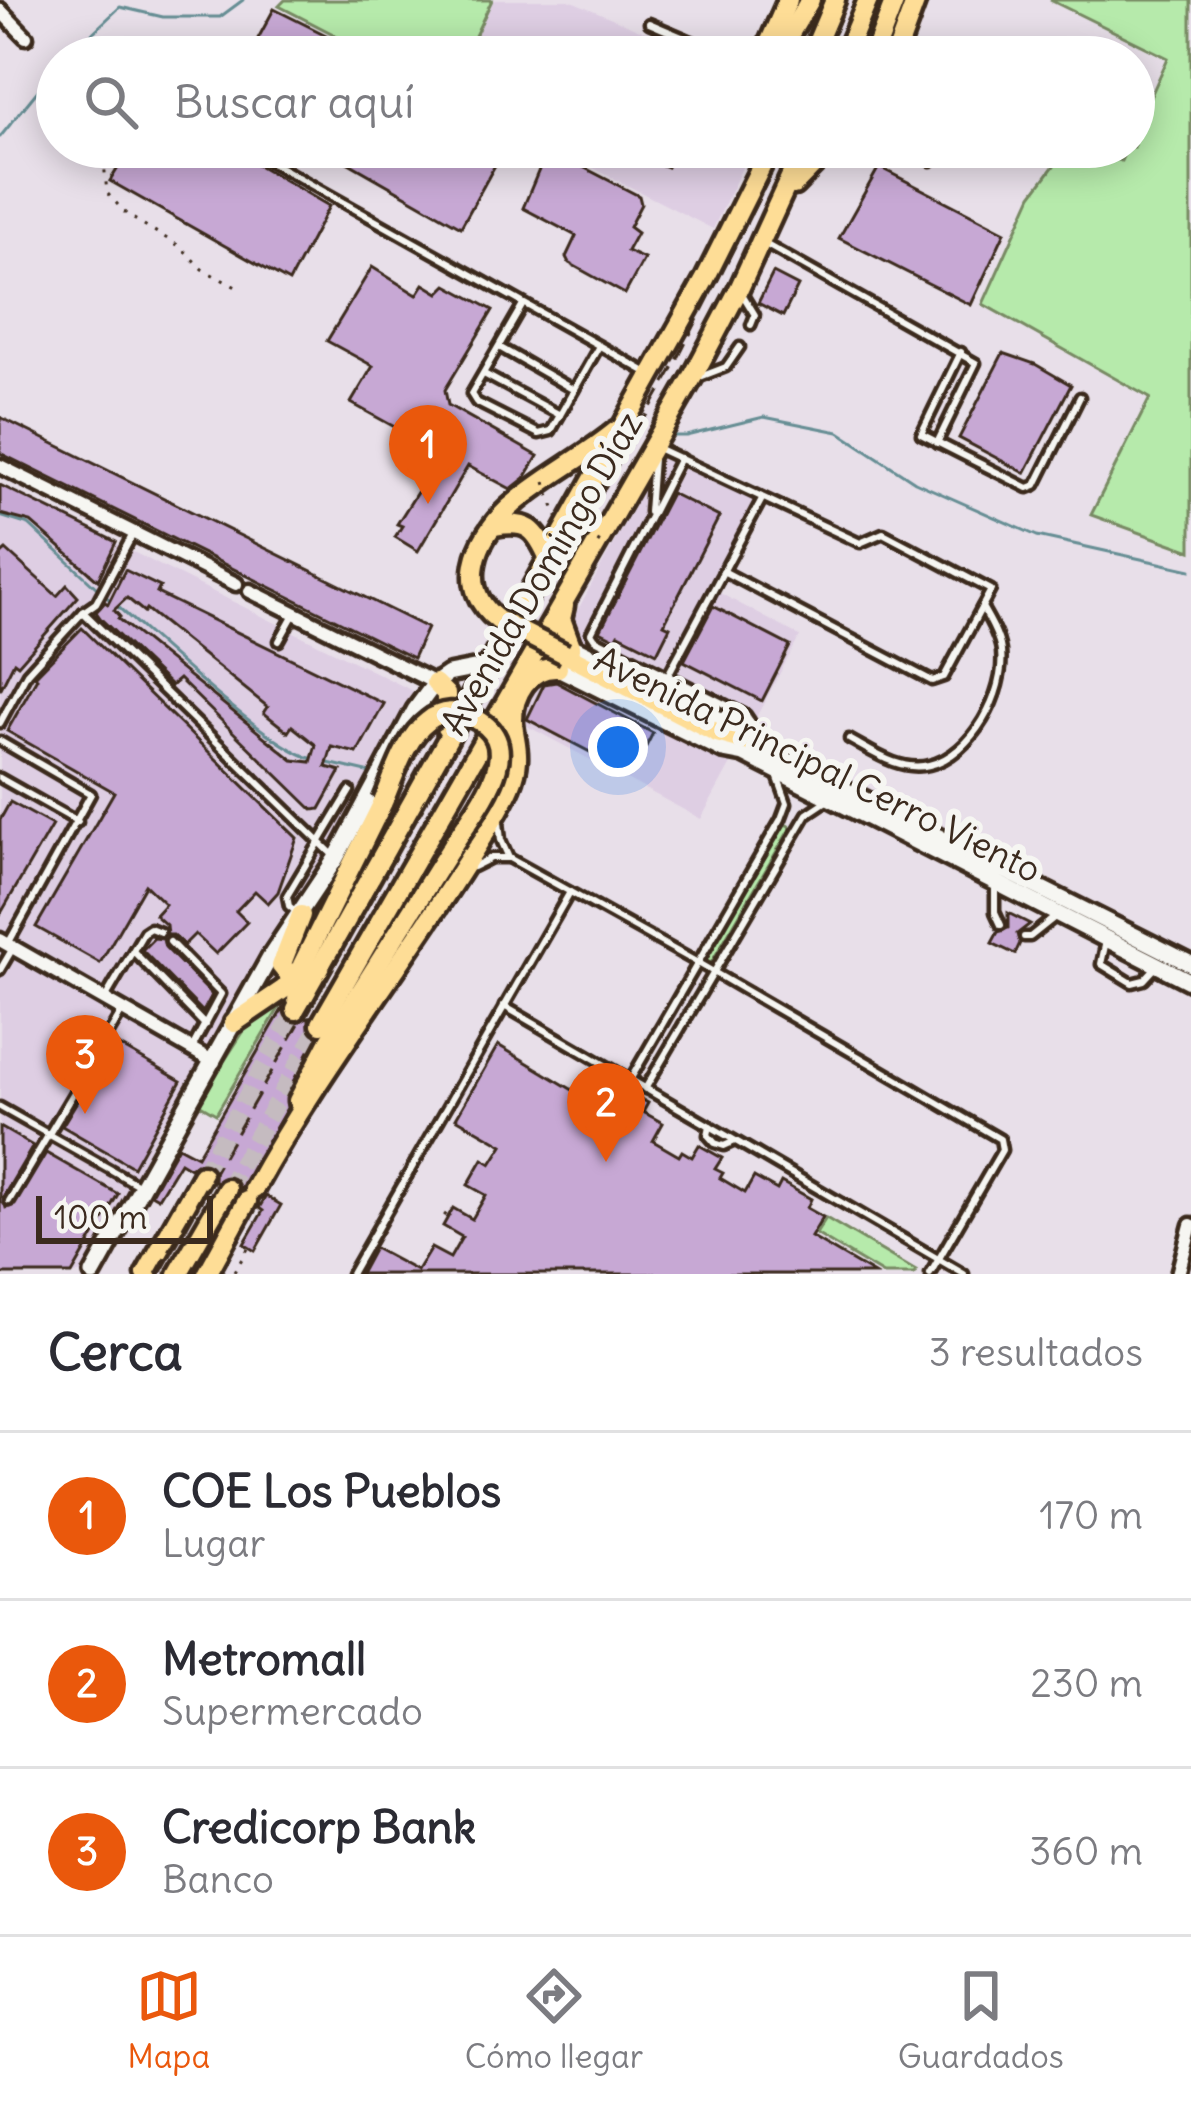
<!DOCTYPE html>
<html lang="es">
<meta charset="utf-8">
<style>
body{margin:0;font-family:Delius,sans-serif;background:#f7f7f7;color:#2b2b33}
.scale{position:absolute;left:36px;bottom:30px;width:177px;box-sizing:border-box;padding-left:12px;border:6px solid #3b2a1e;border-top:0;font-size:33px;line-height:42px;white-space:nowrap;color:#3b2a1e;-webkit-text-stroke:9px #f6f6f2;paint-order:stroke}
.you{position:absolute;left:618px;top:747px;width:42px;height:42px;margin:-30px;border:9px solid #fff;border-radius:50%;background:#1a73e8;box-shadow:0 0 0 18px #1a73e833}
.badge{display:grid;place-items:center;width:78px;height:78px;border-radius:50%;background:#ea580c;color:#fff;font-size:39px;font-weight:700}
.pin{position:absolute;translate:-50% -99px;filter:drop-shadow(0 3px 6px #0008)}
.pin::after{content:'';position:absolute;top:63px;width:42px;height:36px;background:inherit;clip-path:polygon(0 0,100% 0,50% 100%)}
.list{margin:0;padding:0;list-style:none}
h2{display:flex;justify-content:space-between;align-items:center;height:156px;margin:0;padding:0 48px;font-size:51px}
h2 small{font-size:39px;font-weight:400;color:#7c7c81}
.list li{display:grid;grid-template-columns:78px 1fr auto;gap:36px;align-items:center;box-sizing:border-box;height:168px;padding:0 48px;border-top:3px solid #e1e1e2}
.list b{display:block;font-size:45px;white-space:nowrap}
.list p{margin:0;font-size:39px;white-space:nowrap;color:#7c7c81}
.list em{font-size:39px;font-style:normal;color:#7c7c81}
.icon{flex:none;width:66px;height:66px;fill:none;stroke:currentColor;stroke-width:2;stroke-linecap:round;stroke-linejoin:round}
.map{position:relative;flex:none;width:1191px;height:1274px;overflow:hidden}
.search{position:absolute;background:#fff;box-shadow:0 6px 30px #0003;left:36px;right:36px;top:36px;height:132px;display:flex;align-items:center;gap:30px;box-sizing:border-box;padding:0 42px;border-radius:66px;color:#7c7c81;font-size:45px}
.sheet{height:660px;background:#fff}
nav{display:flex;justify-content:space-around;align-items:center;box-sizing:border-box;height:168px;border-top:3px solid #e1e1e2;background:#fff;font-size:33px;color:#7c7c81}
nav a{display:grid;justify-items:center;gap:6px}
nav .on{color:#ea580c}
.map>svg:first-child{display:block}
.built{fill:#decee3}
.green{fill:#b6eaab;stroke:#788a64;stroke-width:3}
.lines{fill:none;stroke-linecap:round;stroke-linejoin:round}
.stream{stroke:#668e94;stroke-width:3}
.building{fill:#c7a8d4;stroke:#3b2a1e;stroke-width:3;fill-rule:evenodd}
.primary-tunnel{stroke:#c5bbc0;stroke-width:18;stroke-dasharray:18 9;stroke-linecap:butt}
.service-casing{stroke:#3b2a1e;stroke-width:15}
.minor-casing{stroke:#3b2a1e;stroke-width:21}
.tertiary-casing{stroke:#3b2a1e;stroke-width:24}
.primary-casing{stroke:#3b2a1e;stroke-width:27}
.path{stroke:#3b2a1e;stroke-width:3;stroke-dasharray:3 9;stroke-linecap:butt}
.service{stroke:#f6f6f2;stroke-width:6}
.minor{stroke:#f6f6f2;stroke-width:12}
.tertiary{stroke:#f6f6f2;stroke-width:15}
.primary{stroke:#fedd96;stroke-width:18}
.rail{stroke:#3b2a1e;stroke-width:3;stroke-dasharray:18 9;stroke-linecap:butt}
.primary-bridge-casing{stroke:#3b2a1e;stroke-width:27;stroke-linecap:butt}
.path-bridge{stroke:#3b2a1e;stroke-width:3;stroke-dasharray:3 9;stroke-linecap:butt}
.primary-bridge{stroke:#fedd96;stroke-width:18}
.labels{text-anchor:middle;stroke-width:12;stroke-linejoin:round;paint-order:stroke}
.street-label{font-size:36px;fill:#3b2a1e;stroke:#f6f6f2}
</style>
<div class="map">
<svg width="1191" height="1274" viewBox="0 0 1191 1274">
<rect width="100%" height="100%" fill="#e8dfe9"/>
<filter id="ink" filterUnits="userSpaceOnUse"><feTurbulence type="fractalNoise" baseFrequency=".00833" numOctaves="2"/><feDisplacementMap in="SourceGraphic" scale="24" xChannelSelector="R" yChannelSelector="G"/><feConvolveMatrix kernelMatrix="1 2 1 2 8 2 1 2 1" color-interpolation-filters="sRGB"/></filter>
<g filter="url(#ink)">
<g class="built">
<path d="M492,0H569L704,57H465Z"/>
<path d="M552,147H746V159L713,229Z"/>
<path d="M665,448L762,500L714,590L800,636L701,819L518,721Z"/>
<path d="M0,486L421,695L216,1061L161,1125L85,1274H0Z"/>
</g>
<g class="green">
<path d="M285,0H492L465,57H378L279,6Z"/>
<path d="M1050,0H1191V551L1091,515L1150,398L983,304L1032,195L1068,147L1121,161L1127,147H1134V133L1168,58Z"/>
<path d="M785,824L791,827L711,963L705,960Z"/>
<path d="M288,993L216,1114L197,1103L253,1017Z"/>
<path d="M826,1218L916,1271L914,1274H883L816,1234Z"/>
</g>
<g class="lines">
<g class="stream">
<path d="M67,57L120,7L163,17H220L243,0"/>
<path d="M0,137L57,67"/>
<path d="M669,436H686L764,417L839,432L915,482L1037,536L1191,570"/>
<path d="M0,516L29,525L111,601"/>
<path d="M118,607C158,642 268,747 313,759"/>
<path d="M328,763L371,773"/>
</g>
</g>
<g class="building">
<path d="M274,9L370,57H248Z"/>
<path d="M131,147H227L329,206L289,282L110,181Z"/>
<path d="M347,147H505L461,227L342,159Z"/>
<path d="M619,147H681L677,158L672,155L667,167Z"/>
<path d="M552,151L639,196L641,204L629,227L637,233L627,251L644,259L625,294L569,263L566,257L576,236L523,208L546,153Z"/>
<path d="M879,167L1005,232L971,305L839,238Z"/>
<path d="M372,267L417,295L424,284L439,293L447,285L493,310L445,390L448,405L538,456L525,478L511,489L468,466L418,551L395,537L402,526L397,524L442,453L351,403L373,366L327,341Z"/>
<path d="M773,273L798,286L783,316L758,303Z"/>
<path d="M1003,353L1035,364L1071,385L1025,473L959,438Z"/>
<path d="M0,417L427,628L413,658L0,453Z"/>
<path d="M0,485L116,542L98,580L31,522L0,514Z"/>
<path d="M671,493L719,517L664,624L670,627L657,653L619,634L616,639L600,631Z"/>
<path d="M6,550L57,596L67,585L78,597L18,665L14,662L0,690V555Z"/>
<path d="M125,570L160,587L157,593L384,704L357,753L332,747L326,767L341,771L320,809L313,810L179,679L171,686L101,619L96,612L105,602L108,604ZM127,598L144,612L146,609L268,707L264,713L288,732L292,726L316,745L311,762L293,760L118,619L120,617L114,610Z"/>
<path d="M713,606L790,646L762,701L684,661Z"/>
<path d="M82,628L297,838L278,892L268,903L255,891L236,911L247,922L216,954L195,934L184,945L173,935H167L166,925L155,915L165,904L145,885L100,963L36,927L114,792L7,731L37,678L35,676Z"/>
<path d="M556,682L653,733L632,774L527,719L544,684Z"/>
<path d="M10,802L52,825L0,915V820Z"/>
<path d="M1008,913L1030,924L1017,934L1020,943L1015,954L992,943L998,932L1008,928Z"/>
<path d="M154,938L163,939L165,947L212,995L203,1012L142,950Z"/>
<path d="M283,1008L290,1022L309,1017V1030L317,1036L286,1095L287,1108L241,1189L233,1177L214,1182V1169L208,1163H196L190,1168L180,1162L158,1198L151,1194L178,1146L197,1156Z"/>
<path d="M113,1042L181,1081L133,1167L62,1126Z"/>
<path d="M498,1045L581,1095L592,1077L614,1090L617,1085L648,1103L643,1112L663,1123L653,1141L679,1156L682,1151L692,1157L699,1145L722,1158L715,1169L723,1173L720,1178L745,1193L754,1177L777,1190L781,1182L811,1199L807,1208L823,1217L811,1237L874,1274H360L374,1248L417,1271L431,1248L450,1258L462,1237L443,1226L453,1208L472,1219L486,1195L468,1185L483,1159L491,1164L503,1145L456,1118Z"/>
<path d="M0,1127L33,1146L3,1197L6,1208L15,1205L46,1153L118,1194L72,1274H0Z"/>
<path d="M266,1196L281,1205L255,1251L244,1244L263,1211L259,1208Z"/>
</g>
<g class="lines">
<g class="primary-tunnel">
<path d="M202,1175L296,1010"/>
<path d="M227,1189L321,1024"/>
</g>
<defs>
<g id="service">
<path d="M649,23L729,57"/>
<path d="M244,147L648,373"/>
<path d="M893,147L931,161L943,147"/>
<path d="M765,244L976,363L937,443"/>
<path d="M741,292L755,315L751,325"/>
<path d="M522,306L471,394L476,402L539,434L551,431L599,346"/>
<path d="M499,347L574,390"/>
<path d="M961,352L921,434L1028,488L1036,485L1080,397"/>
<path d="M484,374L560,415"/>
<path d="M700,377L726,367L740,347"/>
<path d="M655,447L860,543L883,533L991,590L944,677L932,681L723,571"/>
<path d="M680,458L591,633L595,639L746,715L750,721L744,732"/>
<path d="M649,512L653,459"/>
<path d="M83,612L334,856"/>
<path d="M279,641L294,614"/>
<path d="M661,688L762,499"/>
<path d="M0,723L27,673L83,612L96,603L134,532"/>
<path d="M849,739C873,752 900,772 929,765C972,755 1006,693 1001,651C999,636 989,619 982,607"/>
<path d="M0,741L91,794L8,944"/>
<path d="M0,778L78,822"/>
<path d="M499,822L501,840L509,858"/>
<path d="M473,867L491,858H509L698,963L1000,1139L1002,1150L930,1274"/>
<path d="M995,888V912L1001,925"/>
<path d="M299,914L289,906L287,896L350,791"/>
<path d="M1024,937H1030L1055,917"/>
<path d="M1106,941L1101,964L1132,983L1144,980L1156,967"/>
<path d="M170,942L221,994L193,1046"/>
<path d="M133,951L205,1025"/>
<path d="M0,970L13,948"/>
<path d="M104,1000L144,932L150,928L160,932"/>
<path d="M504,1006L964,1274"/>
<path d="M630,1080L781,819L787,803L778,778"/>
<path d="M645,1089L807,814L828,800"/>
<path d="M0,1107L138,1185"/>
<path d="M710,1126L708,1135L715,1143L724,1146L735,1141"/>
<path d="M9,1201L123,1010"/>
<path d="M351,1274L570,892"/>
</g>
<g id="minor">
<path d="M0,10L26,37"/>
<path d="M0,466L236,584"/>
<path d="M250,591L435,683"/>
<path d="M0,940L214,1062"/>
<path d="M1178,1274L1191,1225"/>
</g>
<g id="tertiary">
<path d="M1191,964L750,742L733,726L571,646L556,652L558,668L723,750L744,754L1191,982"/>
<path d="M93,1274L272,954L336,858L415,710L435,683L448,674L489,666"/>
</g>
<g id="primary">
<path d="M763,57L788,0"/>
<path d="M776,57L810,0"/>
<path d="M811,57L835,0"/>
<path d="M844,57L868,0"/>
<path d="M873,57L895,0"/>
<path d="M895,57L916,0"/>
<path d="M794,185L831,147"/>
<path d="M495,526C528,520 536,529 549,559"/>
<path d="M564,606L561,619L571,646"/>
<path d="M498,620C456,589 475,539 509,508C541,479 582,459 616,431"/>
<path d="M565,654L717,733L750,742"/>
<path d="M435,683L446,694V728"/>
<path d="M297,973L286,972L281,966L301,915"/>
<path d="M297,1000L302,965L383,802"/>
<path d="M296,1010L705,279L771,147"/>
<path d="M234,1023L284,989L300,969"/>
<path d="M321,1024L691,380L739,289L804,147"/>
<path d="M298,1101L330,1040L454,843"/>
<path d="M254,1189C326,1058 422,940 498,811C507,795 516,779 517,760C518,747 514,736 513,723C512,695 529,666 558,668"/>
<path d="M146,1274L202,1175"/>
<path d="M178,1274L227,1189"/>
<path d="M207,1274L247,1201"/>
</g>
</defs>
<use href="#service" class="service-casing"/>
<use href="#minor" class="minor-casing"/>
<use href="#tertiary" class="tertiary-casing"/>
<use href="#primary" class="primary-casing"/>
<g class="path">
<path d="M108,147L104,162L107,193L127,215L181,247L202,269L238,288"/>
<path d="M444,1214L448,1217"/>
<path d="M234,1272L249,1247"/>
</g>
<use href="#service" class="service"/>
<use href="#minor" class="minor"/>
<use href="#tertiary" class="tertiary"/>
<use href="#primary" class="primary"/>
<g class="rail">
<path d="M825,57L847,0"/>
<path d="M156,1274L671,372L785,147"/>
</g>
<defs>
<g id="primary-bridge">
<path d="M498,620L565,654"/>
<path d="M383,802C394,777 405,738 428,721C441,710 458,710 472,717C532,744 476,808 454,843"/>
</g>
</defs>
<use href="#primary-bridge" class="primary-bridge-casing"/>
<path class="path-bridge" d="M545,482L557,517L609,548"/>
<use href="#primary-bridge" class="primary-bridge"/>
</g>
</g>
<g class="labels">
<g class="street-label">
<text transform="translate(541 573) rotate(-60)" y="13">Avenida Domingo Díaz</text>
<text transform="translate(818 764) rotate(26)" y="13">Avenida Principal Cerro Viento</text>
</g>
</g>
</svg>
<div class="scale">100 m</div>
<div class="you"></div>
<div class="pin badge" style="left:428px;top:504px">1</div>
<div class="pin badge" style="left:606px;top:1162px">2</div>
<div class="pin badge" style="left:85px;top:1114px">3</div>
<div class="search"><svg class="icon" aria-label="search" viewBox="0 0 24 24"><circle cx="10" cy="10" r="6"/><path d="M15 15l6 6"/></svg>Buscar aquí</div>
</div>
<section class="sheet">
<h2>Cerca<small>3 resultados</small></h2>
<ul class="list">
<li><span class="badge">1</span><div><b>COE Los Pueblos</b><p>Lugar</p></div><em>170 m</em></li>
<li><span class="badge">2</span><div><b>Metromall</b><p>Supermercado</p></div><em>230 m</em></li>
<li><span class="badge">3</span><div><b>Credicorp Bank</b><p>Banco</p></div><em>360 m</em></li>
</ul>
</section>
<nav>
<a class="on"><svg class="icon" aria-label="map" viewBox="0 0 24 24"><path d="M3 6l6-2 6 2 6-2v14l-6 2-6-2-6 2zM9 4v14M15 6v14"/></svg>Mapa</a>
<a><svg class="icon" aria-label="directions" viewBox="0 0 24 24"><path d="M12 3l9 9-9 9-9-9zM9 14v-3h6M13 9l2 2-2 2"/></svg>Cómo llegar</a>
<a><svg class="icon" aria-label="saved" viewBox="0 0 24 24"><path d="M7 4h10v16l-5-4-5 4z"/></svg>Guardados</a>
</nav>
